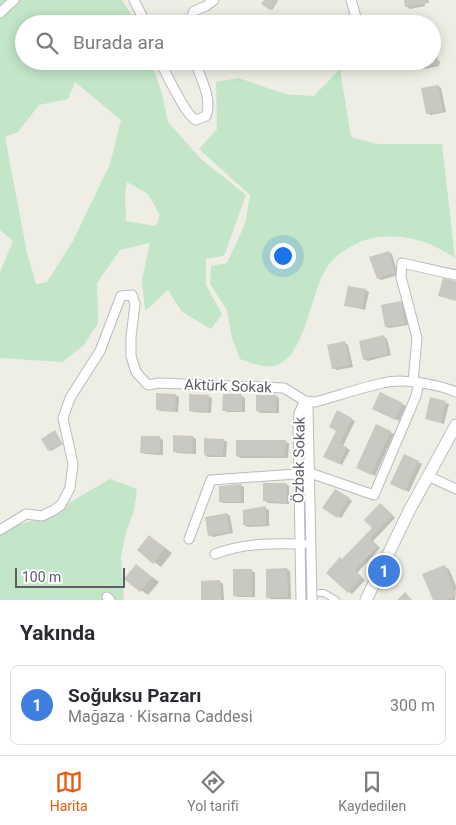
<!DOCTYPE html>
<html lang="tr">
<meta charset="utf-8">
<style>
body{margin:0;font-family:Roboto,sans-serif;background:#f7f7f7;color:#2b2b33}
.scale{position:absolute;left:15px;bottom:12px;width:110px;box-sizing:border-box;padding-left:5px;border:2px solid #5d5f65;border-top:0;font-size:14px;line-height:18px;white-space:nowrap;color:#5d5f65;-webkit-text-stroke:4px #fff;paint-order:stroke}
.you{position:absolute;left:282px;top:255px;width:18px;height:18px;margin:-12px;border:4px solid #fff;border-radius:50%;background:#1a73e8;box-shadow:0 0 0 8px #1a73e833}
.badge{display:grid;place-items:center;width:32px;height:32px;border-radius:50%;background:#ea580c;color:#fff;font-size:16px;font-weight:700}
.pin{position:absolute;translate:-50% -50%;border:2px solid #fff;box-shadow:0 1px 5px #0006}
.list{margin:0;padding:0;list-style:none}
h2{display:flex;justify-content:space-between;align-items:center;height:65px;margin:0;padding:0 20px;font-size:21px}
h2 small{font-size:16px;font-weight:400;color:#7c7c81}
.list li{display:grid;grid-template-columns:32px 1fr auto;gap:15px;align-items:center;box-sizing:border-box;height:80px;margin:0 10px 10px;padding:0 10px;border:1px solid #e1e1e2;border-radius:8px}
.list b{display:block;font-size:19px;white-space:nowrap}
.list p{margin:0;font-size:16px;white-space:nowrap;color:#7c7c81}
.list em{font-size:16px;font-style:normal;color:#7c7c81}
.icon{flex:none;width:28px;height:28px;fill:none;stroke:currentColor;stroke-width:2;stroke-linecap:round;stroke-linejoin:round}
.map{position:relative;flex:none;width:456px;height:600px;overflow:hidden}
.search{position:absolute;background:#fff;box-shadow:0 2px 12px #0003;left:15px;right:15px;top:15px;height:55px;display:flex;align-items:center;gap:12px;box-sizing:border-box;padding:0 18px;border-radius:28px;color:#7c7c81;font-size:19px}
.sheet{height:155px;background:#fff}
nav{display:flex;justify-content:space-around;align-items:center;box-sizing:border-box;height:70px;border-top:1px solid #e1e1e2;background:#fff;font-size:14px;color:#7c7c81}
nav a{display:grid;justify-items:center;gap:2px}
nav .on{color:#ea580c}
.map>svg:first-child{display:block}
.green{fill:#c2e6c7;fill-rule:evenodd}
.shadow{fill:#0003}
.building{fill:#cac8c2}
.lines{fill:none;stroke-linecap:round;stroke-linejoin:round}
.pedestrian-casing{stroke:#babbc0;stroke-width:8}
.minor-casing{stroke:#babbc0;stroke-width:11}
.tertiary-casing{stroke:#babbc0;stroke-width:13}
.pedestrian{stroke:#fff;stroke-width:6}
.minor{stroke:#fff;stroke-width:9}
.tertiary{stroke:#fff;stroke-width:11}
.labels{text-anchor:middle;stroke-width:4;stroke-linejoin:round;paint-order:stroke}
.street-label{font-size:15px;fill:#5d5f65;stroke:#fff}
</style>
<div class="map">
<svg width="456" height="600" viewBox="0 0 456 600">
<rect width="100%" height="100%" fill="#efeee5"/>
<g class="green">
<path d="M0,0H122L137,24H24V61H151L162,94L168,122L201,159L246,195L224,256L206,259V285L222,314L211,329L182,312L168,290L145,311L142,280L150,243L120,250L97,283L98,323L84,345L62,362L0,358V272L13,241L0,230ZM75,82L121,120L110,164L73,241L47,282L36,284L27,253L5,137L18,132L39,105L68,99ZM127,182L148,194L160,215L156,226L126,221L125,194Z"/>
<path d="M340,69L351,137L377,144H442L455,258C445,252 433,244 421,241C399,235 374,234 354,245C343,251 333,257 326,269C311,292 305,356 277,365C264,369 252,363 240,359L232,338L227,310L210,284L211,266L227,263L245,224L250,195L199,149L217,129L216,82L239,78L285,94L314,96Z"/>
<path d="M110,479L137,489L134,511L126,532L121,557L124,600H0V530L45,517Z"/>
</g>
<g class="shadow">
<path d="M266,0H276L278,1L272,10L263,4Z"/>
<path d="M405,0H424L425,6L410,9L407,7Z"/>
<path d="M432,41L434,42L439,66L424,69L420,67L432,61Z"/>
<path d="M438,86L441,88L446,112L431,115L427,113Z"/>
<path d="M389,252L392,254L398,275L381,280L378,278Z"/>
<path d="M365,290L369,292L365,310L345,305Z"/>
<path d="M401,303L404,304L408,325L389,328L386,327Z"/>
<path d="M384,337L387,339L391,355L368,361L364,359Z"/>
<path d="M345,343L348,345L353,367L337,370L333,368Z"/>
<path d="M381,393L406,406L399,421L373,408Z"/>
<path d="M175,395L179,397L178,412L160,411L157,409Z"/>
<path d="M224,395L242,396L245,398V412H227L224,410Z"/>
<path d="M208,396L212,398L211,413L193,412L190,411Z"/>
<path d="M276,396L279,398V413H260L257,411Z"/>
<path d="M446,403L449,404L444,424L430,420Z"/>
<path d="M337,412L355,421L343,446L350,450L342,465L325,456L337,431Z"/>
<path d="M376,425L394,434L375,476L357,467Z"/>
<path d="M55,432L63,444L51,451L49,450Z"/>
<path d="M193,437L196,439V454L177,453L174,451Z"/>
<path d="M160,438L163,440V455L145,454L141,452Z"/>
<path d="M223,440L227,442L226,457H208L205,455Z"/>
<path d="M285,442L289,443L288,458H241L237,456Z"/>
<path d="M404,455L422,464L409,492L395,485Z"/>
<path d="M286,484L289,486V504L268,503L265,501Z"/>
<path d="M241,485L244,487V503H223L220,501Z"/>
<path d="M336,490L352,501L341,518L324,508Z"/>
<path d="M384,507L395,518L373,541L380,548L357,573L365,580L352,594L349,592L343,560L374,528Z"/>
<path d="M265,508L269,510V526L248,527L244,525Z"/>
<path d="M227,514L230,516L233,533L213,537L209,535Z"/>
<path d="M156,541L172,553L161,567L154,562Z"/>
<path d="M136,565L159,582L148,595L126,579Z"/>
<path d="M444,567L449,569L456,586L455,600H434Z"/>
<path d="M287,569L290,571L291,599H271L268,597Z"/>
<path d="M252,571L255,573V597H238L234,596Z"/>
<path d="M202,582H220L223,584L224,600H202Z"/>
</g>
<g class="building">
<path d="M264,0H277L270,10L261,4Z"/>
<path d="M404,0H429V3L405,7Z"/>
<path d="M418,61H440V64L419,68Z"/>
<path d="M438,85L443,111L426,114L421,88Z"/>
<path d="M389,251L395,273L377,279L369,257Z"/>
<path d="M443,278L456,281V301L438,296Z"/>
<path d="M348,286L366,289L362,309L344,306Z"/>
<path d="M401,301L405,324L385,327L381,305Z"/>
<path d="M384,335L388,354L363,360L359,341Z"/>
<path d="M345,341L350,365L332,369L327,345Z"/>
<path d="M380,392L403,403L395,420L372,409Z"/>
<path d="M156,393L176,394L175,411L156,410Z"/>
<path d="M189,394L209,395L208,412L189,411Z"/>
<path d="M223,394H242V411H222Z"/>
<path d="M256,395H276V412L256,411Z"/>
<path d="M430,397L446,401L441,423L425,419Z"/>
<path d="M337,410L352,418L340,444L347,447L339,464L323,457L336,431L329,427Z"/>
<path d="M376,424L391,431L371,475L356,468Z"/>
<path d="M55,430L62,443L48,451L41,439Z"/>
<path d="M173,435L193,436V453L173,452Z"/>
<path d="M141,436H160V453H140Z"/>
<path d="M204,438L224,439L223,456L204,455Z"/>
<path d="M236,440H286L285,457L236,456Z"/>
<path d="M404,454L419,461L405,491L390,484Z"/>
<path d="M263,483H286V503L263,501Z"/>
<path d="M241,484V502H219V486Z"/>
<path d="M335,489L350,498L337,518L322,508Z"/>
<path d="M380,503L393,515L370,539L378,546L355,570L362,577L348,593L326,573L340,557L342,559L372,528L364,520Z"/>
<path d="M266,506V525H243V510Z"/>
<path d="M227,513L230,532L208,536L205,517Z"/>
<path d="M149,535L165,548L153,564L137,550Z"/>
<path d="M136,564L152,577L140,592L124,579Z"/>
<path d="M445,565L456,596L445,600H433L422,574Z"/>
<path d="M287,568L288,597L266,598V569Z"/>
<rect x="233" y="569" width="19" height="27"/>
<path d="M220,580L221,600H201V581Z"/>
<path d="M405,592L412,600H397Z"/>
</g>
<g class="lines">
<defs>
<path id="pedestrian" d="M320,593H324L336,600"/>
<g id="minor">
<path d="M134,0L146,24"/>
<path d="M351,0L358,24"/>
<path d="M0,13L14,0"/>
<path d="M189,24L194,11L206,6L214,0"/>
<path d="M160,61C166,73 186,116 196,120L206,116C213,99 200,78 195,61"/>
<path d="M413,382L417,338L401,277L402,263L456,275"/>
<path d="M428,476L456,489"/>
<path d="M0,530L26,514L42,516L54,510L61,505L70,488L73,464L63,418L70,398L100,351L121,296L132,295L135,304L131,337V356L136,372L148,385L159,383L284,388L305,401L315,402C337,396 360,388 383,383C402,378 437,384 456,392"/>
<path d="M189,539L211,480L310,473L374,495L416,396L419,383"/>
<path d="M215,554C243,543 273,543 303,544"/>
<path d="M107,597L110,600"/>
<path d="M301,600L298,425L299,413L305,401L308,407L312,600"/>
</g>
<path id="tertiary" d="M366,600L409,511L456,425"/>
</defs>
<use href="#pedestrian" class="pedestrian-casing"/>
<use href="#minor" class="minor-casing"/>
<use href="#tertiary" class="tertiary-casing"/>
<use href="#pedestrian" class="pedestrian"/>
<use href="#minor" class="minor"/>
<use href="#tertiary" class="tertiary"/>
</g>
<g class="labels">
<g class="street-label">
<text transform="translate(228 386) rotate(2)" y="5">Aktürk Sokak</text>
<text transform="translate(299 460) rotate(-89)" y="5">Özbak Sokak</text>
</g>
</g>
</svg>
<div class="scale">100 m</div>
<div class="you"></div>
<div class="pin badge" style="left:384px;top:571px;background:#3f7fe0">1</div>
<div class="search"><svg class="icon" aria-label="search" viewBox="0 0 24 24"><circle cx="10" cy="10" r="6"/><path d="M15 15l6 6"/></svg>Burada ara</div>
</div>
<section class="sheet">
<h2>Yakında<small></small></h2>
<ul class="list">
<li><span class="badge" style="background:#3f7fe0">1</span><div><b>Soğuksu Pazarı</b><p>Mağaza · Kisarna Caddesi</p></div><em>300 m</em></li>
</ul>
</section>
<nav>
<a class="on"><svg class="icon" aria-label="map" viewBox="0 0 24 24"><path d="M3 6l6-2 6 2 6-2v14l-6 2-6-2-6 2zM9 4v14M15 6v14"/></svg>Harita</a>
<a><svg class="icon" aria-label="directions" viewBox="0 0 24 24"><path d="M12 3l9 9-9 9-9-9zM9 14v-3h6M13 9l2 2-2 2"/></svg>Yol tarifi</a>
<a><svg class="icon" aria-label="saved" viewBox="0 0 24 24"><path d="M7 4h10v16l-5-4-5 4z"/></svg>Kaydedilen</a>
</nav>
